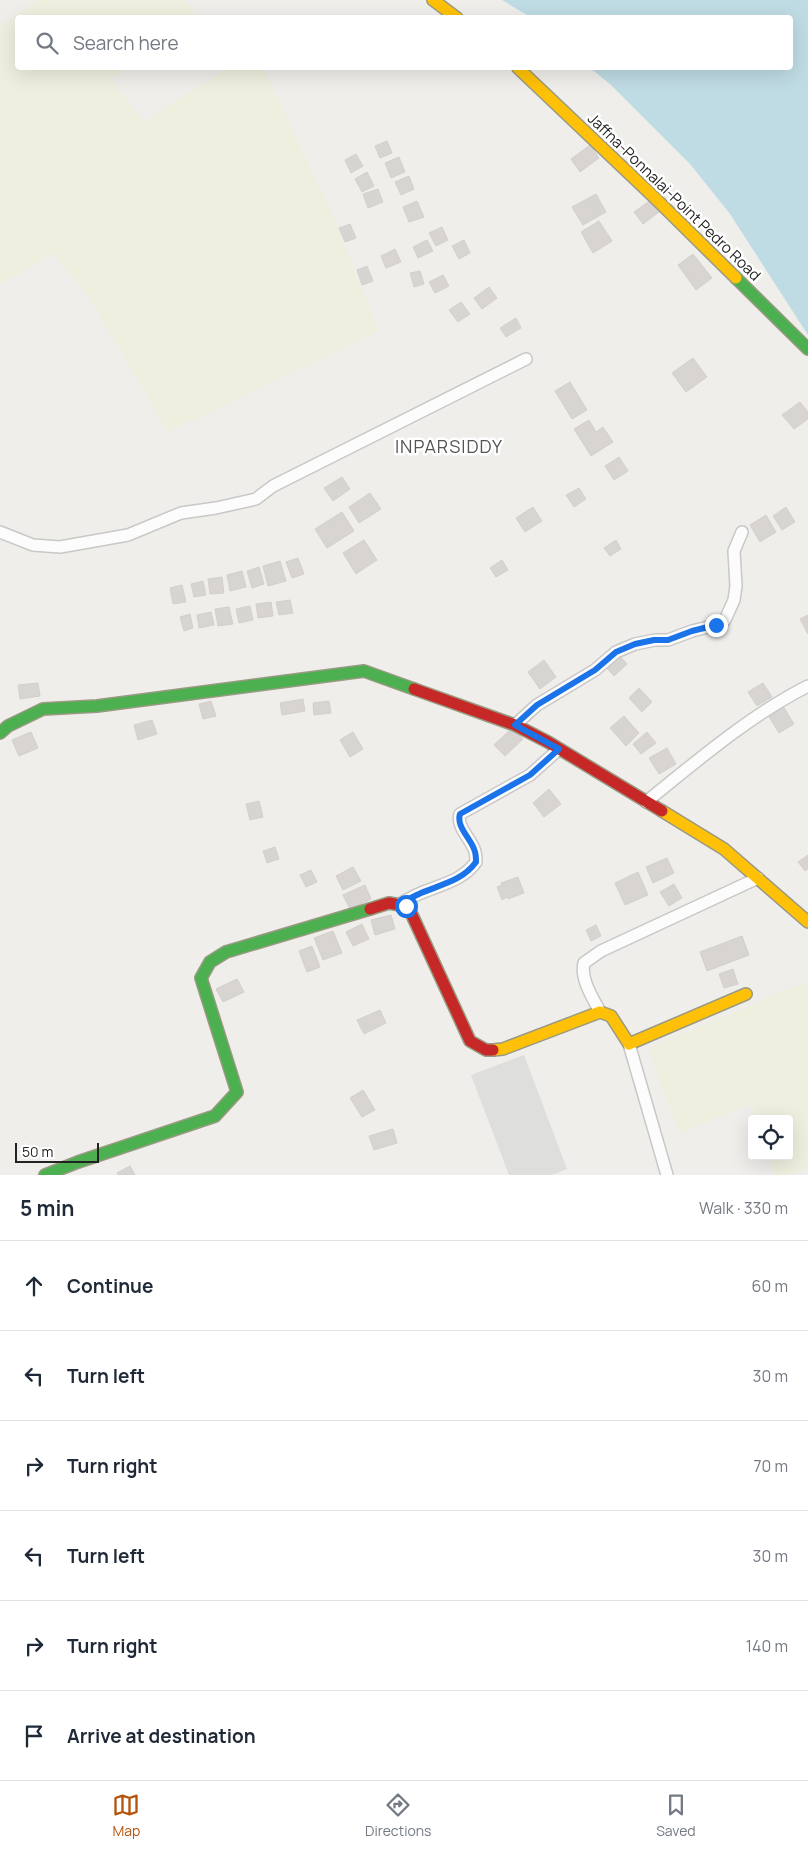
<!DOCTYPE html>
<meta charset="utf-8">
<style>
body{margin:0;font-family:Manrope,sans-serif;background:#f6f6f7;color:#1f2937}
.controls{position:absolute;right:15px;bottom:15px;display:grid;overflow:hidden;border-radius:5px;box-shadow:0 5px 20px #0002}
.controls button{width:45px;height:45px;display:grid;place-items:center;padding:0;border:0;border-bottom:1px solid #e0e1e3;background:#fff;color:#1f2937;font:25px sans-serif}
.scale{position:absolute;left:15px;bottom:12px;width:84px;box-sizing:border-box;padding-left:5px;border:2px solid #222;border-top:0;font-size:14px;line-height:18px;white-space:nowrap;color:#222;-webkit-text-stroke:4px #fff;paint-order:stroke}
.stop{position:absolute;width:15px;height:15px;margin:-11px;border:4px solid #1a73e8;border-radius:50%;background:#fff}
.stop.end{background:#1a73e8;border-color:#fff;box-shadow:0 1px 5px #0008}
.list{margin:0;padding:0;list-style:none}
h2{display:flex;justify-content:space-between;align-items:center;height:65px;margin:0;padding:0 20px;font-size:21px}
h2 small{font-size:16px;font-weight:400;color:#747a83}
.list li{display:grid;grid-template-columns:32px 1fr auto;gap:15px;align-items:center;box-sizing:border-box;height:90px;padding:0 20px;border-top:1px solid #e0e1e3}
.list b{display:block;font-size:19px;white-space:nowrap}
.list em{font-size:16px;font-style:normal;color:#747a83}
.icon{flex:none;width:28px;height:28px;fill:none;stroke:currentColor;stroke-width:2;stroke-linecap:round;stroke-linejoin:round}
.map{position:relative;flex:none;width:808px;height:1175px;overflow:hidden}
.search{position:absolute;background:#fff;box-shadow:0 5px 20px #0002;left:15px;right:15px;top:15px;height:55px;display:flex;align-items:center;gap:12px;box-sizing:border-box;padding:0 18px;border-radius:5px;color:#747a83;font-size:19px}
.sheet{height:605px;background:#fff}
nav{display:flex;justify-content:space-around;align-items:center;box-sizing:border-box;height:70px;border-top:1px solid #e0e1e3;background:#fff;font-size:14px;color:#747a83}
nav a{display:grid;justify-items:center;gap:2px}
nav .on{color:#b45309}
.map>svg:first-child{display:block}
.religious{fill:#dededc}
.farmland{fill:#efefdf}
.water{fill:#bfdbe3}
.building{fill:#d7d4d2;stroke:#d3d0cc}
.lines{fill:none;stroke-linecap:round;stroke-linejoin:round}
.street-casing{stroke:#c9c8c7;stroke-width:14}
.fast-casing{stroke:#999a82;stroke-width:14}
.slow-casing{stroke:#999a82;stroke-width:14}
.jam-casing{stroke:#999a82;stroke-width:14}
.street{stroke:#fdfcfc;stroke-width:11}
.fast{stroke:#4caf50;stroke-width:11}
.slow{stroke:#ffc107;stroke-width:11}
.jam{stroke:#c62828;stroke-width:11}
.route{stroke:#1a73e8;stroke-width:6}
.labels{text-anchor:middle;stroke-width:5;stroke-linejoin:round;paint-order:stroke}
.street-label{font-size:15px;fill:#222;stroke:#fff}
.quarter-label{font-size:18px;letter-spacing:1px;fill:#555;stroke:#fff}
</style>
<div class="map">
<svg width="808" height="1175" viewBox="0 0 808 1175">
<rect width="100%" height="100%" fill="#f0eeeb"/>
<path class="religious" d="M524,1055L567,1169L552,1175H509L471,1075Z"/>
<g class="farmland">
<path d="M37,0H185L195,12L188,17L18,18V68H126L111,79L144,122L227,68H263L330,209L379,331L168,432L90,299L53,253L0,285V22L3,25Z"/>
<path d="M808,981V1168L786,1175H774L768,1156H789V1119H756L751,1104L679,1133L648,1048Z"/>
</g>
<path class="water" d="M502,0H808V335L730,214L690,164L610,84L590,68H790V18L530,17Z"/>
<g class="building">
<path d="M387,141L392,153L380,158L375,146Z"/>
<path d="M590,145L599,158L580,172L571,159Z"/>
<path d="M356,154L363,166L351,173L345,160Z"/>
<path d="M399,157L405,172L391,178L385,163Z"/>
<path d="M367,172L374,186L362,192L355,179Z"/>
<path d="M409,176L414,189L401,195L395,182Z"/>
<path d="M378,189L383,202L368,208L363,194Z"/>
<path d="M596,194L606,212L583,225L572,207Z"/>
<path d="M651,200L660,211L643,224L634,212Z"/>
<path d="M417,201L424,217L409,222L403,207Z"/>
<path d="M599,221L612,241L593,253L581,232Z"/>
<path d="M350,224L356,238L345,242L339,228Z"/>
<path d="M442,227L448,240L436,246L429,233Z"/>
<path d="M427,240L433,251L418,258L413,247Z"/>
<path d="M464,240L470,253L459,259L452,246Z"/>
<path d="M395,249L401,262L386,268L381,256Z"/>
<path d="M693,254L712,278L696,290L678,265Z"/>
<path d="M367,266L373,281L362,285L357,270Z"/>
<path d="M420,271L424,284L414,287L410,273Z"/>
<path d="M443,275L449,286L435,293L429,282Z"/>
<path d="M489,287L497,298L482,309L474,298Z"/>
<path d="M461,302L470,314L458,322L449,310Z"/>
<path d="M516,318L521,328L506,337L500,328Z"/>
<path d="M693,358L707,377L686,392L672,373Z"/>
<path d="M570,382L587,410L572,419L555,391Z"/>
<path d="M800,402L808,412V419L794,429L782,415Z"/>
<path d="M589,420L596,432L603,427L613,442L591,456L574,429Z"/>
<path d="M619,457L628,471L614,480L605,466Z"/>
<path d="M342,477L350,489L333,501L324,488Z"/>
<path d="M579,488L586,499L574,507L566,495Z"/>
<path d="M370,493L381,509L359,523L349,507Z"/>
<path d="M533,507L542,521L525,532L516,518Z"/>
<path d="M786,507L795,522L782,530L773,516Z"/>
<path d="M342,512L354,531L327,548L315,529Z"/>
<path d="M766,515L776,532L760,542L750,525Z"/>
<path d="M364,540L377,560L356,574L343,553Z"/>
<path d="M616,540L621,549L610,556L604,548Z"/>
<path d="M298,558L304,574L292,578L286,562Z"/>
<path d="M502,560L508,570L496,577L490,568Z"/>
<path d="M280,561L286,581L268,586L263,566Z"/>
<path d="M259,567L264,584L252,588L247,571Z"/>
<path d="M242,571L246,587L230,591L227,575Z"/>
<path d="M222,577L224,593L210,594L208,579Z"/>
<path d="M203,581L206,595L194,597L191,584Z"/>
<path d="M182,585L186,602L173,604L170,588Z"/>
<path d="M290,600L293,613L279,615L276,602Z"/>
<path d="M271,602L273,616L258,618L256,604Z"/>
<path d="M250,606L253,620L239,623L236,609Z"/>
<path d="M229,607L233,624L218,626L215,609Z"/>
<path d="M211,612L214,625L199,628L197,615Z"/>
<path d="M190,614L193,628L184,631L180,617Z"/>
<path d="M808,615V634L800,619Z"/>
<path d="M618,654L627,664L614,676L605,666Z"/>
<path d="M544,660L556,677L540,689L528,672Z"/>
<path d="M38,683L40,696L20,699L18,685Z"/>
<path d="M763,683L772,697L757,706L748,692Z"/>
<path d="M639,688L652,702L642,712L629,698Z"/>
<path d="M303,699L305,711L282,715L280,703Z"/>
<path d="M211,701L216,716L203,719L199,704Z"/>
<path d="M329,701L331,713L314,715L313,703Z"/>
<path d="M783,706L794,724L779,733L768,715Z"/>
<path d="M624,716L639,733L626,746L610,728Z"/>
<path d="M152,720L157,734L138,740L134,725Z"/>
<path d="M512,728L523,739L505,756L494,745Z"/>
<path d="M31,732L38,748L19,756L12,740Z"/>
<path d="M353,732L363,749L350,757L340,740Z"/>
<path d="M647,732L656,743L641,754L633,744Z"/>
<path d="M667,748L676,764L659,774L649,758Z"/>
<path d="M549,789L561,804L544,817L533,803Z"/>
<path d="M259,801L263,817L250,820L246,804Z"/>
<path d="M275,847L279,859L267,863L263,851Z"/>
<path d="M808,855V869L805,871L798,862Z"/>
<path d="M667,858L674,873L653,883L646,867Z"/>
<path d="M353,867L361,881L343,890L336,876Z"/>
<path d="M311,870L317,882L306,887L300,875Z"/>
<path d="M638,872L648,895L625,905L615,883Z"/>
<path d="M518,877L524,893L508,899L507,897L502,900L497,887L502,885L501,883Z"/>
<path d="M674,884L682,898L669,906L660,892Z"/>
<path d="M365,885L371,899L350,909L343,895Z"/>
<path d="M391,915L395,929L375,935L371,920Z"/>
<path d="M362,924L369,939L353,946L346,932Z"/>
<path d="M596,925L601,936L591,941L586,930Z"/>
<path d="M333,931L342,953L323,960L314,938Z"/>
<path d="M742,936L749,955L707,971L700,952Z"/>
<path d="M312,946L320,967L307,972L299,951Z"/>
<path d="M733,969L738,984L724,988L719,974Z"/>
<path d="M237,979L244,992L223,1002L216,989Z"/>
<path d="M380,1010L386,1023L364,1034L357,1020Z"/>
<path d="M363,1090L375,1110L362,1117L350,1098Z"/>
<path d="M393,1129L397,1143L374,1150L369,1136Z"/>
<path d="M130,1166L135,1175H118L117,1173Z"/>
</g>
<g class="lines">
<defs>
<g id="street">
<path d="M0,532L33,545L60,547L128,535L181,513L216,508L256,499L273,486L526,359"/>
<path d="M515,725L537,705L595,670L616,652L635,644L655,640H668L692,631L716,625L725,620L734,600L736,586L734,551L742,532"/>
<path d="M646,802C698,760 749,716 808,686"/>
<path d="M399,904C407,900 414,896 421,893C442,884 462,881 476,862C476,857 476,853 474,849C470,838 456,826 460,814L530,775L559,749"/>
<path d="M600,1012C593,998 580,979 584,963L601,951L758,878"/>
<path d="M629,1044L667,1175"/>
</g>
<g id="fast">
<path d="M736,278L808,349"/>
<path d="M0,733L8,726L43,709L97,706L364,671L414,689"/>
<path d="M45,1175L78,1162L215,1116L237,1092L201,978L210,962L226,952L370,909"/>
</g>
<g id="slow">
<path d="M433,0L457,18"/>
<path d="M518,68L656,199L736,278"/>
<path d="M662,811L724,849L808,922"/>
<path d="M493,1050L503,1049L600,1012L611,1016L629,1044L746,994"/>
</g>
<g id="jam">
<path d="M414,689L515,725L548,742L662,811"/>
<path d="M370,909L389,903L406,906L412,915L470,1041L486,1050H493"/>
</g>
</defs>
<use href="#street" class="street-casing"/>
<use href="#fast" class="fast-casing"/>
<use href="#slow" class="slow-casing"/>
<use href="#jam" class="jam-casing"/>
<use href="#street" class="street"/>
<use href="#fast" class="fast"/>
<use href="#slow" class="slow"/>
<use href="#jam" class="jam"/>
</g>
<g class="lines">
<path class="route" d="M406,906L399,904C407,900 414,896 421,893C442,884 462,881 476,862C476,857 476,853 474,849C470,838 456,826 460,814L530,775L559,749L515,725L537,705L595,670L616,652L635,644L654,640H668L692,631L716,625"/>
</g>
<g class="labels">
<g class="street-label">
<text transform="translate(674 197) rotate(44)" y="5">Jaffna-Ponnalai-Point Pedro Road</text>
</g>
<g class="quarter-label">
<text x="449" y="453">INPARSIDDY</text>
</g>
</g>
</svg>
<div class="controls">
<button><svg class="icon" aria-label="locate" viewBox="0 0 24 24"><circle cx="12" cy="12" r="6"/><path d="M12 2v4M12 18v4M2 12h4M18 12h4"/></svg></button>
</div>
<div class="scale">50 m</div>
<div class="stop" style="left:406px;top:906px"></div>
<div class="stop end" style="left:716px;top:625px"></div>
<div class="search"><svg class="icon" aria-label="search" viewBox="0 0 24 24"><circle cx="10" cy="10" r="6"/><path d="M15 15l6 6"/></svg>Search here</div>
</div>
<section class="sheet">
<h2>5 min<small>Walk · 330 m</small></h2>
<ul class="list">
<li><svg class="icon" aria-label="ahead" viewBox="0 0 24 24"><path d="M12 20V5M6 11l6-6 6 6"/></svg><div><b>Continue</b></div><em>60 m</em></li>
<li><svg class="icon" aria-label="left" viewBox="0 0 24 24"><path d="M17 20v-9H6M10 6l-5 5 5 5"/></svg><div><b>Turn left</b></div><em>30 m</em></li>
<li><svg class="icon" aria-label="right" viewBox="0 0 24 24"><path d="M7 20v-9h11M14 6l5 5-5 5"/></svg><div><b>Turn right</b></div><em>70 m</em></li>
<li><svg class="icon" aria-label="left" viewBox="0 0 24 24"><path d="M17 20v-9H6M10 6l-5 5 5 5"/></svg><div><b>Turn left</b></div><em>30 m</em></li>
<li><svg class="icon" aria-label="right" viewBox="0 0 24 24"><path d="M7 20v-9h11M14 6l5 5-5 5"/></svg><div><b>Turn right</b></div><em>140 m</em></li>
<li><svg class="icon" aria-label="arrive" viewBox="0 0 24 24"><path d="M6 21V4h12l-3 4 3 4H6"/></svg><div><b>Arrive at destination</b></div></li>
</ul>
</section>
<nav>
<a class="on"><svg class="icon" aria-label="map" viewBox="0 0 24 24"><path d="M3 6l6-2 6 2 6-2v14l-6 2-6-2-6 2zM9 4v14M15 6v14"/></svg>Map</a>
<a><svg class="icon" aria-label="directions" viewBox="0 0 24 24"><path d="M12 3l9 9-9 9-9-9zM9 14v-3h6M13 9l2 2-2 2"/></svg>Directions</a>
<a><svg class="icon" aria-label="saved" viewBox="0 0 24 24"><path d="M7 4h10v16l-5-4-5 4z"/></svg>Saved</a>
</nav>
